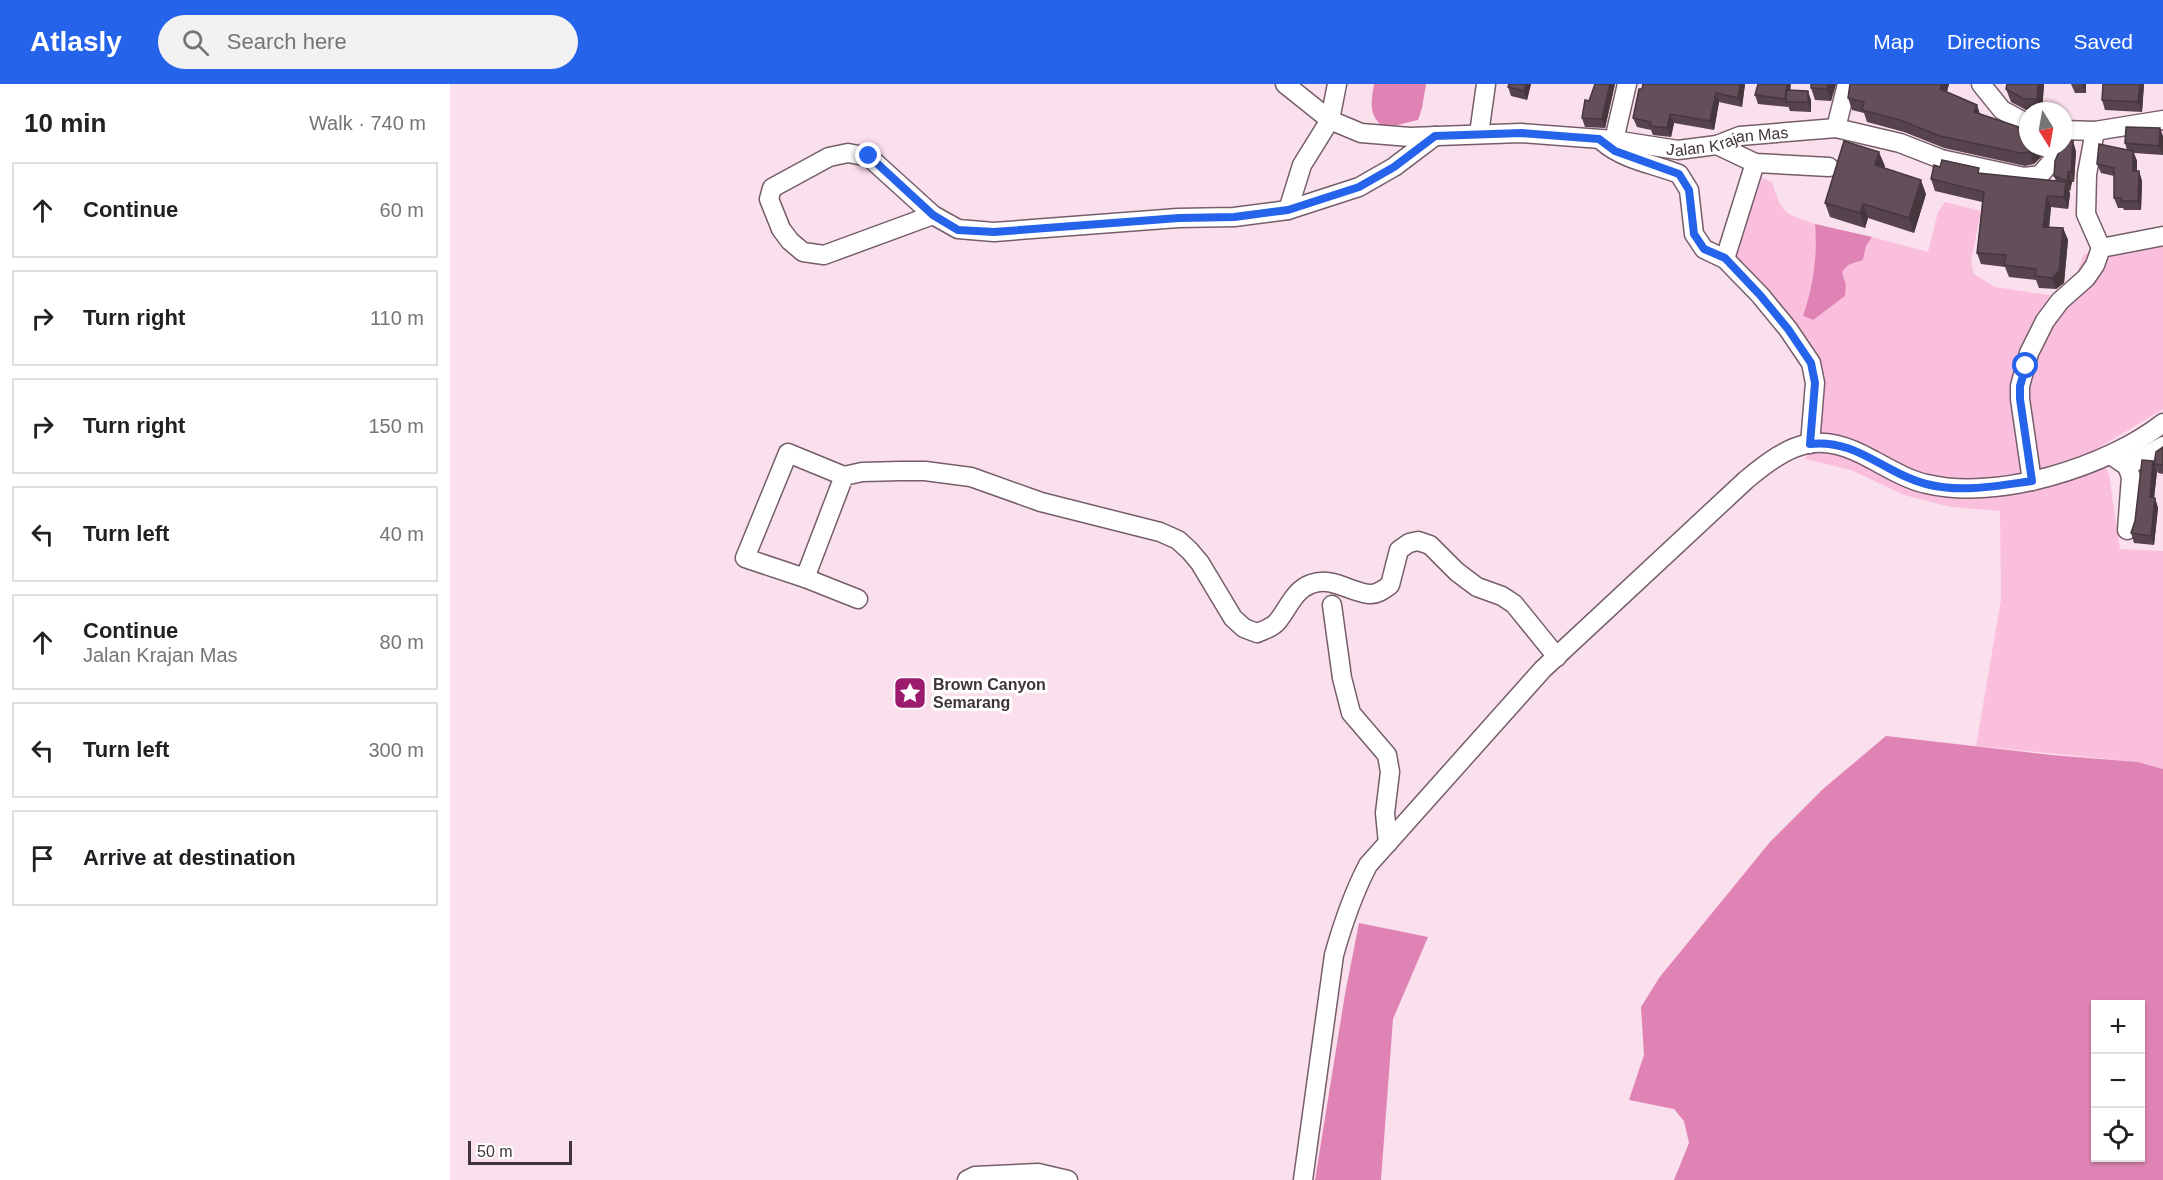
<!DOCTYPE html>
<meta charset="utf-8">
<style>
body{margin:0;font-family:Arial,sans-serif;background:#f2f2f2;color:#202124}
.controls{position:absolute;right:18px;bottom:18px;display:grid;overflow:hidden;border-radius:0px;box-shadow:0 2px 4px #0004}
.controls button{width:54px;height:54px;display:grid;place-items:center;padding:0;border:0;border-bottom:2px solid #e0e0e0;background:#fff;color:#202124;font:30px sans-serif}
.compass{position:absolute;left:1569px;top:18px;width:54px;height:54px;border-radius:50%;background:#fff;box-shadow:0 2px 4px #0004;rotate:169deg}
.scale{position:absolute;left:18px;bottom:15px;width:104px;box-sizing:border-box;padding-left:6px;border:3px solid #3f343a;border-top:0;font-size:16px;line-height:21px;white-space:nowrap;color:#3f343a;-webkit-text-stroke:4px #fff;paint-order:stroke}
.stop{position:absolute;width:18px;height:18px;margin:-14px;border:4px solid #2563eb;border-radius:50%;background:#fff}
.stop.end{background:#2563eb;border-color:#fff;box-shadow:0 2px 6px #0008}
.list{margin:0;padding:0;list-style:none}
h2{display:flex;justify-content:space-between;align-items:center;height:78px;margin:0;padding:0 24px;font-size:26px}
h2 small{font-size:20px;font-weight:400;color:#757577}
.list li{display:grid;grid-template-columns:39px 1fr auto;gap:18px;align-items:center;box-sizing:border-box;height:96px;margin:0 12px 12px;padding:0 12px;border:2px solid #e0e0e0;border-radius:0px}
.list b{display:block;font-size:22px;white-space:nowrap}
.list p{margin:0;font-size:20px;white-space:nowrap;color:#757577}
.list em{font-size:20px;font-style:normal;color:#757577}
.icon{flex:none;width:33px;height:33px;fill:none;stroke:currentColor;stroke-width:2;stroke-linecap:round;stroke-linejoin:round}
.map{position:relative;flex:none;width:1713px;height:1096px;overflow:hidden}
header{display:flex;align-items:center;gap:36px;box-sizing:border-box;height:84px;padding:0 30px;background:#2563eb;color:#fff}
header strong{font-size:28px}
nav{display:flex;gap:33px;margin-inline-start:auto;font-size:21px}
.search{width:420px;height:54px;background:#f2f2f2;display:flex;align-items:center;gap:15px;box-sizing:border-box;padding:0 21px;border-radius:33px;color:#757577;font-size:22px}
main{display:flex}
aside{flex:1;background:#fff}
.map>svg:first-child{display:block}
.green{fill:#fabfdc}
.forest{fill:#df83b4;fill-rule:evenodd}
.lines{fill:none;stroke-linecap:round;stroke-linejoin:round}
.minor-casing{stroke:#755e69;stroke-width:21}
.minor{stroke:#fff;stroke-width:18}
.wall{fill:#56434d}
.shaded-wall{fill:#46373e}
.building{fill:#644e59;stroke:#46373e;stroke-width:1.5}
.route{stroke:#2563eb;stroke-width:8}
.labels{text-anchor:middle;stroke-width:6;stroke-linejoin:round;paint-order:stroke}
.street-label{font-size:16px;fill:#3f343a;stroke:#fff}
.poi-label{font-size:16px;font-weight:bold;fill:#3f343a;stroke:#fff;text-anchor:start}
</style>
<header>
<strong>Atlasly</strong>
<div class="search"><svg class="icon" aria-label="search" viewBox="0 0 24 24"><circle cx="10" cy="10" r="6"/><path d="M15 15l6 6"/></svg>Search here</div>
<nav><a>Map</a><a>Directions</a><a>Saved</a></nav>
</header>
<main>
<aside>
<h2>10 min<small>Walk · 740 m</small></h2>
<ul class="list">
<li><svg class="icon" aria-label="ahead" viewBox="0 0 24 24"><path d="M12 20V5M6 11l6-6 6 6"/></svg><div><b>Continue</b></div><em>60 m</em></li>
<li><svg class="icon" aria-label="right" viewBox="0 0 24 24"><path d="M7 20v-9h11M14 6l5 5-5 5"/></svg><div><b>Turn right</b></div><em>110 m</em></li>
<li><svg class="icon" aria-label="right" viewBox="0 0 24 24"><path d="M7 20v-9h11M14 6l5 5-5 5"/></svg><div><b>Turn right</b></div><em>150 m</em></li>
<li><svg class="icon" aria-label="left" viewBox="0 0 24 24"><path d="M17 20v-9H6M10 6l-5 5 5 5"/></svg><div><b>Turn left</b></div><em>40 m</em></li>
<li><svg class="icon" aria-label="ahead" viewBox="0 0 24 24"><path d="M12 20V5M6 11l6-6 6 6"/></svg><div><b>Continue</b><p>Jalan Krajan Mas</p></div><em>80 m</em></li>
<li><svg class="icon" aria-label="left" viewBox="0 0 24 24"><path d="M17 20v-9H6M10 6l-5 5 5 5"/></svg><div><b>Turn left</b></div><em>300 m</em></li>
<li><svg class="icon" aria-label="arrive" viewBox="0 0 24 24"><path d="M6 21V4h12l-3 4 3 4H6"/></svg><div><b>Arrive at destination</b></div></li>
</ul>
</aside>
<div class="map">
<svg width="1713" height="1096" viewBox="0 0 1713 1096">
<rect width="100%" height="100%" fill="#fadfec"/>
<path class="green" d="M1310,93L1322,98C1332,130 1334,129 1365,140C1370,170 1363,204 1353,232L1362,236L1395,212L1396,201L1392,188L1398,181L1413,176L1416,162L1422,153L1478,168L1488,128L1495,118L1531,127L1521,177L1524,190L1545,203L1618,214L1634,170L1674,167L1713,160V325L1647,365L1659,391L1670,465L1713,467V685L1688,678L1526,662L1551,516L1550,427L1501,423L1454,411L1401,386L1355,375L1372,335V316L1365,274L1289,181L1285,167L1303,108Z"/>
<g class="forest">
<path d="M924,0H976L972,24L968,36L935,44C918,32 921,19 924,0Z"/>
<path d="M1365,140L1422,153L1416,162L1413,176L1398,181L1392,188L1396,201L1395,212L1363,236L1353,232C1363,203 1368,171 1365,140Z"/>
<path d="M1436,652L1601,671L1688,678L1713,685V1096H1224L1239,1059L1234,1037L1224,1025L1179,1016L1194,971L1191,923L1209,894L1320,758L1373,705ZM1646,920H1690V1074H1646Z"/>
<path d="M909,839L978,853L943,935L931,1096H865L895,910Z"/>
</g>
<g class="lines">
<defs>
<g id="minor">
<path id="s1" d="M835,0L880,36L911,49L960,53L1071,49L1164,56L1228,66L1267,61L1290,52L1386,44L1450,59L1491,75L1574,93L1590,91L1602,77L1605,63"/>
<path d="M1531,0L1552,26L1578,40"/>
<path d="M1386,44L1397,0"/>
<path d="M1614,46L1645,47L1713,36"/>
<path d="M1029,50L1036,0"/>
<path d="M1164,56L1177,0"/>
<path d="M1153,58C1174,76 1204,80 1229,90L1239,106L1244,150L1254,165L1275,175L1310,211L1338,245L1361,279L1365,299L1360,360"/>
<path d="M1267,61L1305,79L1379,83"/>
<path d="M838,126L852,81L880,36L887,0"/>
<path d="M483,131L374,171L353,168L340,157L331,145L319,115L322,104L379,73L398,69L419,73L483,131L508,145L544,148L728,134L784,133L838,126L909,103L944,83L985,52"/>
<path d="M1651,164L1713,152"/>
<path d="M1275,175L1305,79"/>
<path d="M1661,371L1677,382L1681,393L1677,446"/>
<path d="M1677,382L1713,362"/>
<path d="M394,392L338,369L295,474L355,494L408,515"/>
<path d="M1582,397L1570,315V302L1579,269L1595,237L1610,217L1636,194L1645,181L1651,164L1636,130L1637,90L1645,47"/>
<path d="M355,494L394,392L412,388L451,387H475L521,393L591,418L710,448L728,456L740,467L750,479L783,534L794,544L807,549C814,546 822,544 827,538C838,525 844,506 861,500C882,492 899,508 919,510C927,511 934,505 940,501L949,466L959,459L968,457L980,461L1007,488L1027,503L1052,512L1064,520L1107,573"/>
<path d="M882,521L892,594L901,629L937,671L940,688L935,729L938,759"/>
<path d="M517,1096L525,1092L588,1089L618,1096"/>
<path d="M853,1096L884,871C893,839 903,810 918,781L1093,585L1296,396C1342,358 1368,345 1423,376C1440,385 1458,396 1477,400C1547,417 1657,383 1713,339"/>
</g>
</defs>
<use href="#minor" class="minor-casing"/>
<use href="#minor" class="minor"/>
</g>
<g class="wall">
<path d="M1081,0L1077,16L1061,12L1058,3Z"/>
<path d="M1145,0H1165L1155,44L1135,43L1132,34L1139,17Z"/>
<path d="M1295,0L1292,23L1269,18L1264,46L1224,39L1221,53L1203,51L1201,46L1187,43L1183,34L1192,5Z"/>
<path d="M1386,0L1381,17L1365,16L1361,4Z"/>
<path d="M1400,0H1499L1497,8L1530,30L1593,65L1592,72L1584,80L1575,82L1494,64L1454,48L1417,38L1414,29L1402,26L1398,14Z"/>
<path d="M1594,0L1592,27H1578L1561,18L1556,5Z"/>
<path d="M1621,0H1636V9H1625Z"/>
<path d="M1694,0L1692,28L1655,26L1652,16Z"/>
<path d="M1340,6L1361,16V28L1340,27L1338,22V23L1308,20L1305,11Z"/>
<path d="M1713,52V71L1684,69L1687,77V87H1689L1692,97L1691,126H1674L1673,124H1668L1664,114V92L1651,89L1647,80L1677,66L1675,59Z"/>
<path d="M1626,67L1624,98H1622L1620,107L1619,106L1620,110L1618,125L1601,123L1599,143L1613,144L1618,156L1614,199L1606,205L1589,204L1586,196L1559,193L1555,183L1531,180L1527,169L1532,118L1485,107L1481,95L1532,90L1606,97L1604,92Z"/>
<path d="M1435,82L1434,84L1476,110L1464,149L1418,134L1415,144L1380,133L1375,119Z"/>
<path d="M1713,363V390L1708,389L1704,380Z"/>
<path d="M1703,377L1707,387L1704,414H1705L1708,424L1704,461L1684,459L1681,449Z"/>
</g>
<g class="shaded-wall">
<path d="M1076,0H1081L1077,16L1074,7Z"/>
<path d="M1160,0H1165L1155,44L1152,35Z"/>
<path d="M1290,0H1295L1292,23L1288,14Z"/>
<path d="M1337,0H1341L1339,18H1336L1338,23L1335,15Z"/>
<path d="M1378,0H1386L1381,17L1377,5Z"/>
<path d="M1491,0H1499L1494,17L1490,5Z"/>
<path d="M1588,0H1594L1592,27L1587,15Z"/>
<path d="M1632,0H1636V9Z"/>
<path d="M1690,0H1694L1692,28L1688,18Z"/>
<path d="M1358,7L1361,16V28L1358,18Z"/>
<path d="M1266,9L1269,18L1264,46L1260,37Z"/>
<path d="M1527,21L1531,33L1524,28Z"/>
<path d="M1220,30L1224,39L1221,53L1217,44Z"/>
<path d="M1710,44L1713,52V71L1709,62Z"/>
<path d="M1623,57L1626,67L1624,98L1621,88Z"/>
<path d="M1584,63H1592L1593,65L1592,72L1584,80L1580,68Z"/>
<path d="M1683,67L1687,77L1686,97L1683,87Z"/>
<path d="M1429,68L1435,82L1430,95L1425,81Z"/>
<path d="M1689,87L1692,97L1691,126L1688,117Z"/>
<path d="M1618,88L1622,98L1620,107L1617,97Z"/>
<path d="M1471,96L1476,110L1464,149L1459,134Z"/>
<path d="M1616,98L1620,110L1618,125L1614,113Z"/>
<path d="M1597,112L1601,123L1598,154L1593,143Z"/>
<path d="M1413,120L1418,134L1415,144L1410,129Z"/>
<path d="M1613,144L1618,156L1614,199L1606,205L1602,194Z"/>
<path d="M1703,377L1707,387L1703,423L1700,413Z"/>
<path d="M1705,414L1708,424L1704,461L1701,452Z"/>
</g>
<g class="building">
<path d="M1059,0H1076L1074,7L1058,3Z"/>
<path d="M1145,0H1160L1152,35L1132,34L1135,16L1139,17Z"/>
<path d="M1193,0H1290L1288,14L1266,9L1260,37L1220,30L1217,44L1200,42L1201,38L1183,34L1189,5H1192Z"/>
<path d="M1308,0H1337L1335,15L1305,11Z"/>
<path d="M1361,0H1378L1377,5L1361,4Z"/>
<path d="M1400,0H1491L1490,5L1527,21L1524,28L1578,46V63H1584L1580,68L1570,69L1490,52L1450,36L1412,26L1414,18L1398,14Z"/>
<path d="M1557,0H1588L1587,15H1574L1556,5Z"/>
<path d="M1653,0H1690L1688,18L1652,16Z"/>
<path d="M1337,6L1358,7V18H1336Z"/>
<path d="M1676,43L1710,44L1709,62L1675,59Z"/>
<path d="M1394,57L1429,68L1425,81L1471,96L1459,134L1413,120L1410,129L1375,119Z"/>
<path d="M1614,57H1623L1621,88H1618L1617,97L1604,92L1605,77L1611,63H1614Z"/>
<path d="M1649,60L1683,67V87H1689L1688,117H1671V114H1664V84L1647,80Z"/>
<path d="M1492,76L1529,84L1528,89L1616,98L1614,113L1597,112L1593,143L1613,144L1609,187L1602,194L1585,192L1586,185L1554,181L1556,171L1527,169L1534,108L1481,95L1484,81L1490,83Z"/>
<path d="M1713,363V381L1704,380L1706,368Z"/>
<path d="M1692,376L1703,377L1700,413L1705,414L1701,452L1681,449L1685,437Z"/>
</g>
<g class="lines">
<path class="route" d="M419,72L483,131L508,146L544,148L729,134L784,133L838,126L909,103L944,83L985,52L1071,49L1149,55L1165,67L1229,90L1239,106L1244,150L1254,165L1275,174L1310,211L1338,245L1361,279L1365,299L1360,360C1408,355 1433,389 1476,400C1511,409 1547,402 1582,397L1570,315V302L1576,282"/>
</g>
<defs>
<symbol id="sight-square" viewBox="-11 -11 22 22"><rect x="-9" y="-9" width="18" height="18" rx="4" fill="#9c1a6e" stroke="#fff"/><path d="M0-6L1.8-2.2L6-1.7L2.9 1.2L3.7 5.4L0 3.3L-3.7 5.4L-2.9 1.2L-6-1.7L-1.8-2.2Z" fill="#fff"/></symbol>
</defs>
<g fill-rule="evenodd">
<use href="#sight-square" x="441" y="590" width="38" height="38"/>
</g>
<g class="labels">
<g class="street-label">
<text dy="6" stroke="none"><textPath href="#s1" startOffset="460">Jalan Krajan Mas</textPath></text>
</g>
<g class="poi-label">
<text x="483" y="606">Brown Canyon<tspan x="483" dy="18">Semarang</tspan></text>
</g>
</g>
</svg>
<div class="controls">
<button>+</button>
<button>−</button>
<button><svg class="icon" aria-label="locate" viewBox="0 0 24 24"><circle cx="12" cy="12" r="6"/><path d="M12 2v4M12 18v4M2 12h4M18 12h4"/></svg></button>
</div>
<svg class="compass" viewBox="-18 -18 36 36"><path d="M0-13l5 13h-10z" fill="#e53935"/><path d="M0 13l5-13h-10z" fill="#757577"/></svg>
<div class="scale">50 m</div>
<div class="stop" style="left:1576px;top:282px"></div>
<div class="stop end" style="left:419px;top:72px"></div>
</div>
</main>
